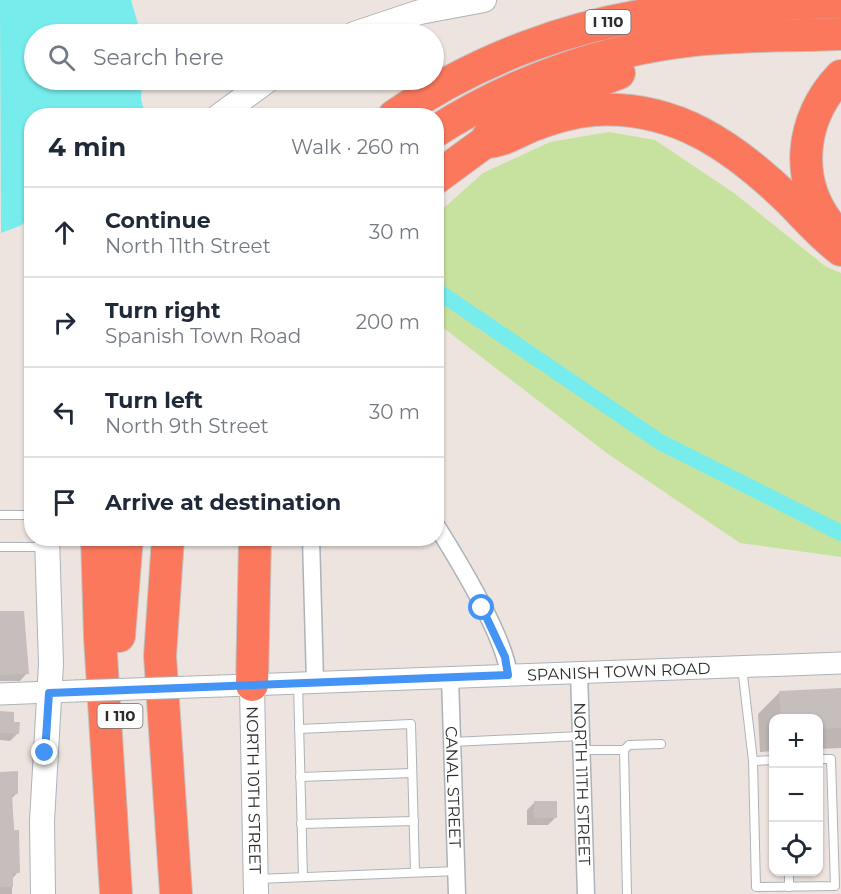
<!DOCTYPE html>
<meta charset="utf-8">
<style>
body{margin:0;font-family:Montserrat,sans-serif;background:#f2f2f3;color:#1f2937}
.controls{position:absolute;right:18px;bottom:18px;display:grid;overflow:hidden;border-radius:12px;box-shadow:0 2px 4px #0004}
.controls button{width:54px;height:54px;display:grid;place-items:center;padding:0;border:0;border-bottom:2px solid #e0e1e3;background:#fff;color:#1f2937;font:30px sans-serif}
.stop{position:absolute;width:18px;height:18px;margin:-14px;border:4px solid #4494f6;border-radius:50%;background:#fff}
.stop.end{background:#4494f6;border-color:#fff;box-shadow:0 2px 6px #0008}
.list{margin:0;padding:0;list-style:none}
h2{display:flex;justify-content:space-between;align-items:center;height:78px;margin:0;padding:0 24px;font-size:26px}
h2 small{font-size:20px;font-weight:400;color:#747a83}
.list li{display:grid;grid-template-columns:39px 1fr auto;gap:18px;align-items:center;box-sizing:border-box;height:90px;padding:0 24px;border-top:2px solid #e0e1e3}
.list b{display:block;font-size:22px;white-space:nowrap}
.list p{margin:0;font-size:20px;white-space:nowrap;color:#747a83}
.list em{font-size:20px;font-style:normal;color:#747a83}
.icon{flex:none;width:33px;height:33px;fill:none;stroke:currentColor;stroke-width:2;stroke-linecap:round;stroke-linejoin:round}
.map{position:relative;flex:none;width:841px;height:894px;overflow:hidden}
.search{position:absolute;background:#fff;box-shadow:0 2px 4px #0004;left:24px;top:24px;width:420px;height:66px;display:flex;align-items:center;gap:15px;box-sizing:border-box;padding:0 21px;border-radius:33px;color:#747a83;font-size:22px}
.panel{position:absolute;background:#fff;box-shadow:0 2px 4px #0004;left:24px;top:108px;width:420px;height:438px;border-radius:24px}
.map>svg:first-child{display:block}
.green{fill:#c7e29e}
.water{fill:#76ecec}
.shadow{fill:#0003}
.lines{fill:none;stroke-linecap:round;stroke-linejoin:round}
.canal{stroke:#76ecec;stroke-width:16}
.building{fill:#c6bebc}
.service-casing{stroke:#adb2b8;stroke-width:10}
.minor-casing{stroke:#adb2b8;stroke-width:19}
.tertiary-casing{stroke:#adb2b8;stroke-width:23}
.secondary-casing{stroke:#adb2b8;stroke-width:26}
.motorway-casing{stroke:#c4c4c4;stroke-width:34}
.service{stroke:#fff;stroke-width:8}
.minor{stroke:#fff;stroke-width:16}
.tertiary{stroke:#fff;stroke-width:21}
.secondary{stroke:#fff;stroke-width:24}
.motorway{stroke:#fb785d;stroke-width:32}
.tertiary-bridge-casing{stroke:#adb2b8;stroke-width:23;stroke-linecap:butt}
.tertiary-bridge{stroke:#fff;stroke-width:21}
.route{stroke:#4494f6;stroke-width:8}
.labels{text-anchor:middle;stroke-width:5;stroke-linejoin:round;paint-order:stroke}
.shield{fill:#fff;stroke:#6c6c6c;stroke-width:1.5}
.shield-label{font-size:15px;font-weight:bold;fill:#2d2d2d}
.street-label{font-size:16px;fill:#2d2d2d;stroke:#fff}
</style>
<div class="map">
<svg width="841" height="894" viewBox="0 0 841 894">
<rect width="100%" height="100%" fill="#eee4df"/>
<path class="green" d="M609,132L655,140L734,193L825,266L841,273V557L740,543L608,454L437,323V214L483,173L550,142Z"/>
<path class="water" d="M0,0H131L138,24L134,34H34V80H142L141,99L145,115L32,116L31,213L22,225L1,233Z"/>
<g class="shadow">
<path d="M0,613L27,673L20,681H0Z"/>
<path d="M841,689V748L818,749V718H774V751L760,752L758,714L780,692Z"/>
<path d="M0,713L13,723L18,733L10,741L0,740Z"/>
<path d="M0,773L17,793L11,799L18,872L12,879V894H0Z"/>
<path d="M535,802L556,817L548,825H527V810Z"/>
</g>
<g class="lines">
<path class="canal" d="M436,290L660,442L841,533"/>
</g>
<g class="building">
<path d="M0,611H24L29,674L0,675Z"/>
<path d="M841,688V728L819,729V718H781L779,691Z"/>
<path d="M0,711L14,712V722H20L19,734L0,733Z"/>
<path d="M18,771V794H12L14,830H19L20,873H13V887H0V772Z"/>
<rect x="534" y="801" width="23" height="17"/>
</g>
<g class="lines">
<defs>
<g id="service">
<path d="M0,515H32"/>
<path d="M0,547H44"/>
<path d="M742,667L753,761L756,887L835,886L831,759H818"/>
<path d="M298,683L303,877"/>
<path d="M299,729L411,724L415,872"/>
<path d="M452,742L581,736"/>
<path d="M581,750H624L627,894"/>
<path d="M624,750L629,745L661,744"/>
<path d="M753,761L774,760"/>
<path d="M300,777L412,773"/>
<path d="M301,824L414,821"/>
<path d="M789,872V887"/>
<path d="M257,879L457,871"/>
</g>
<g id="minor">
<path d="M436,525C458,560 504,636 509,675"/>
<path d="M311,538L315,682"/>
<path id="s1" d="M579,673L586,894"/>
<path id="s2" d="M450,677L457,894"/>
</g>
<g id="tertiary">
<path id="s3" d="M221,686L841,663"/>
<path d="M0,694L75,691"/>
</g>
<g id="secondary">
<path d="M354,34L420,12L484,0"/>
<path d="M219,116L268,80"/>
<path id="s4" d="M252,685L256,894"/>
<path d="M43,894L42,821L51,664L47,538"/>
</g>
<g id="motorway">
<path d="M394,116C477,59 573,23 673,11C728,4 785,4 841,2"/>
<path d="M436,131C514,81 603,50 694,40C743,35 792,36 841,34"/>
<path d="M485,142C502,142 515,133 531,126C551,118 571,112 593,110C675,105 733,146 789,200C806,217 822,236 841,250"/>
<path d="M436,178L485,142L491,132L518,116L563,94L619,73"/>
<path d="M832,228C793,182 800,118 841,76"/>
<path d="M97,538L100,638L116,894"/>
<path d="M168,538L160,656L176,894"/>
<path d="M119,636L127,538"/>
<path d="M252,685L255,538"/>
</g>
</defs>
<use href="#service" class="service-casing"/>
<use href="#minor" class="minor-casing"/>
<use href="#tertiary" class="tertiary-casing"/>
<use href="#secondary" class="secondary-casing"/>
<use href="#motorway" class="motorway-casing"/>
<use href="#service" class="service"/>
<use href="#minor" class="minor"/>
<use href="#tertiary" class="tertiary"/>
<use href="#secondary" class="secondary"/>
<use href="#motorway" class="motorway"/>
<defs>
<path id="tertiary-bridge" d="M75,691L221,686"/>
</defs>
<use href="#tertiary-bridge" class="tertiary-bridge-casing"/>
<use href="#tertiary-bridge" class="tertiary-bridge"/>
</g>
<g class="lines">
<path class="route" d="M45,753L49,693L508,675L505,657L482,608"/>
</g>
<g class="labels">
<g class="shield">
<rect x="585.5" y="10" width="45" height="24" rx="4.5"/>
<rect x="97.5" y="704" width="45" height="24" rx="4.5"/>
</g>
<g class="shield-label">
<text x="608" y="27">I 110</text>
<text x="120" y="721">I 110</text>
</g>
<g class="street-label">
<text dy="6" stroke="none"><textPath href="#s3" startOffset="398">SPANISH TOWN ROAD</textPath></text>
<text dy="6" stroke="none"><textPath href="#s1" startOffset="111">NORTH 11TH STREET</textPath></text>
<text dy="6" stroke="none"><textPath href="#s2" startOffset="110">CANAL STREET</textPath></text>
<text dy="6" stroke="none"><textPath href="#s4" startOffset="105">NORTH 10TH STREET</textPath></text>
</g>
</g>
</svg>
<div class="controls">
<button>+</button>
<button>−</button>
<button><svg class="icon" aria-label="locate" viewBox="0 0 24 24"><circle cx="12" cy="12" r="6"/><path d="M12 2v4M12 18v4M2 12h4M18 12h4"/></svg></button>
</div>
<div class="stop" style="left:482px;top:608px"></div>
<div class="stop end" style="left:45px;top:753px"></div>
<div class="search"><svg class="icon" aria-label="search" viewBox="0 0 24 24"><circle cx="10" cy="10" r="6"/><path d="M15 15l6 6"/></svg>Search here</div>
<section class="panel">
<h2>4 min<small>Walk · 260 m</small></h2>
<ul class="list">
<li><svg class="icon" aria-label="ahead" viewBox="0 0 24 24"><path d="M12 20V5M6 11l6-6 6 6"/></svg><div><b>Continue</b><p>North 11th Street</p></div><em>30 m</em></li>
<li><svg class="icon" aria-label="right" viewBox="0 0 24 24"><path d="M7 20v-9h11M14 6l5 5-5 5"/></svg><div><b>Turn right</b><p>Spanish Town Road</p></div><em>200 m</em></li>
<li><svg class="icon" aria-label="left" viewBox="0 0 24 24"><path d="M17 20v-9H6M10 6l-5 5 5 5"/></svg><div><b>Turn left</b><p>North 9th Street</p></div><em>30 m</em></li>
<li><svg class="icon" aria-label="arrive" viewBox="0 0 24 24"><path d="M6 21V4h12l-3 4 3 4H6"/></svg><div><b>Arrive at destination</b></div></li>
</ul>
</section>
</div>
